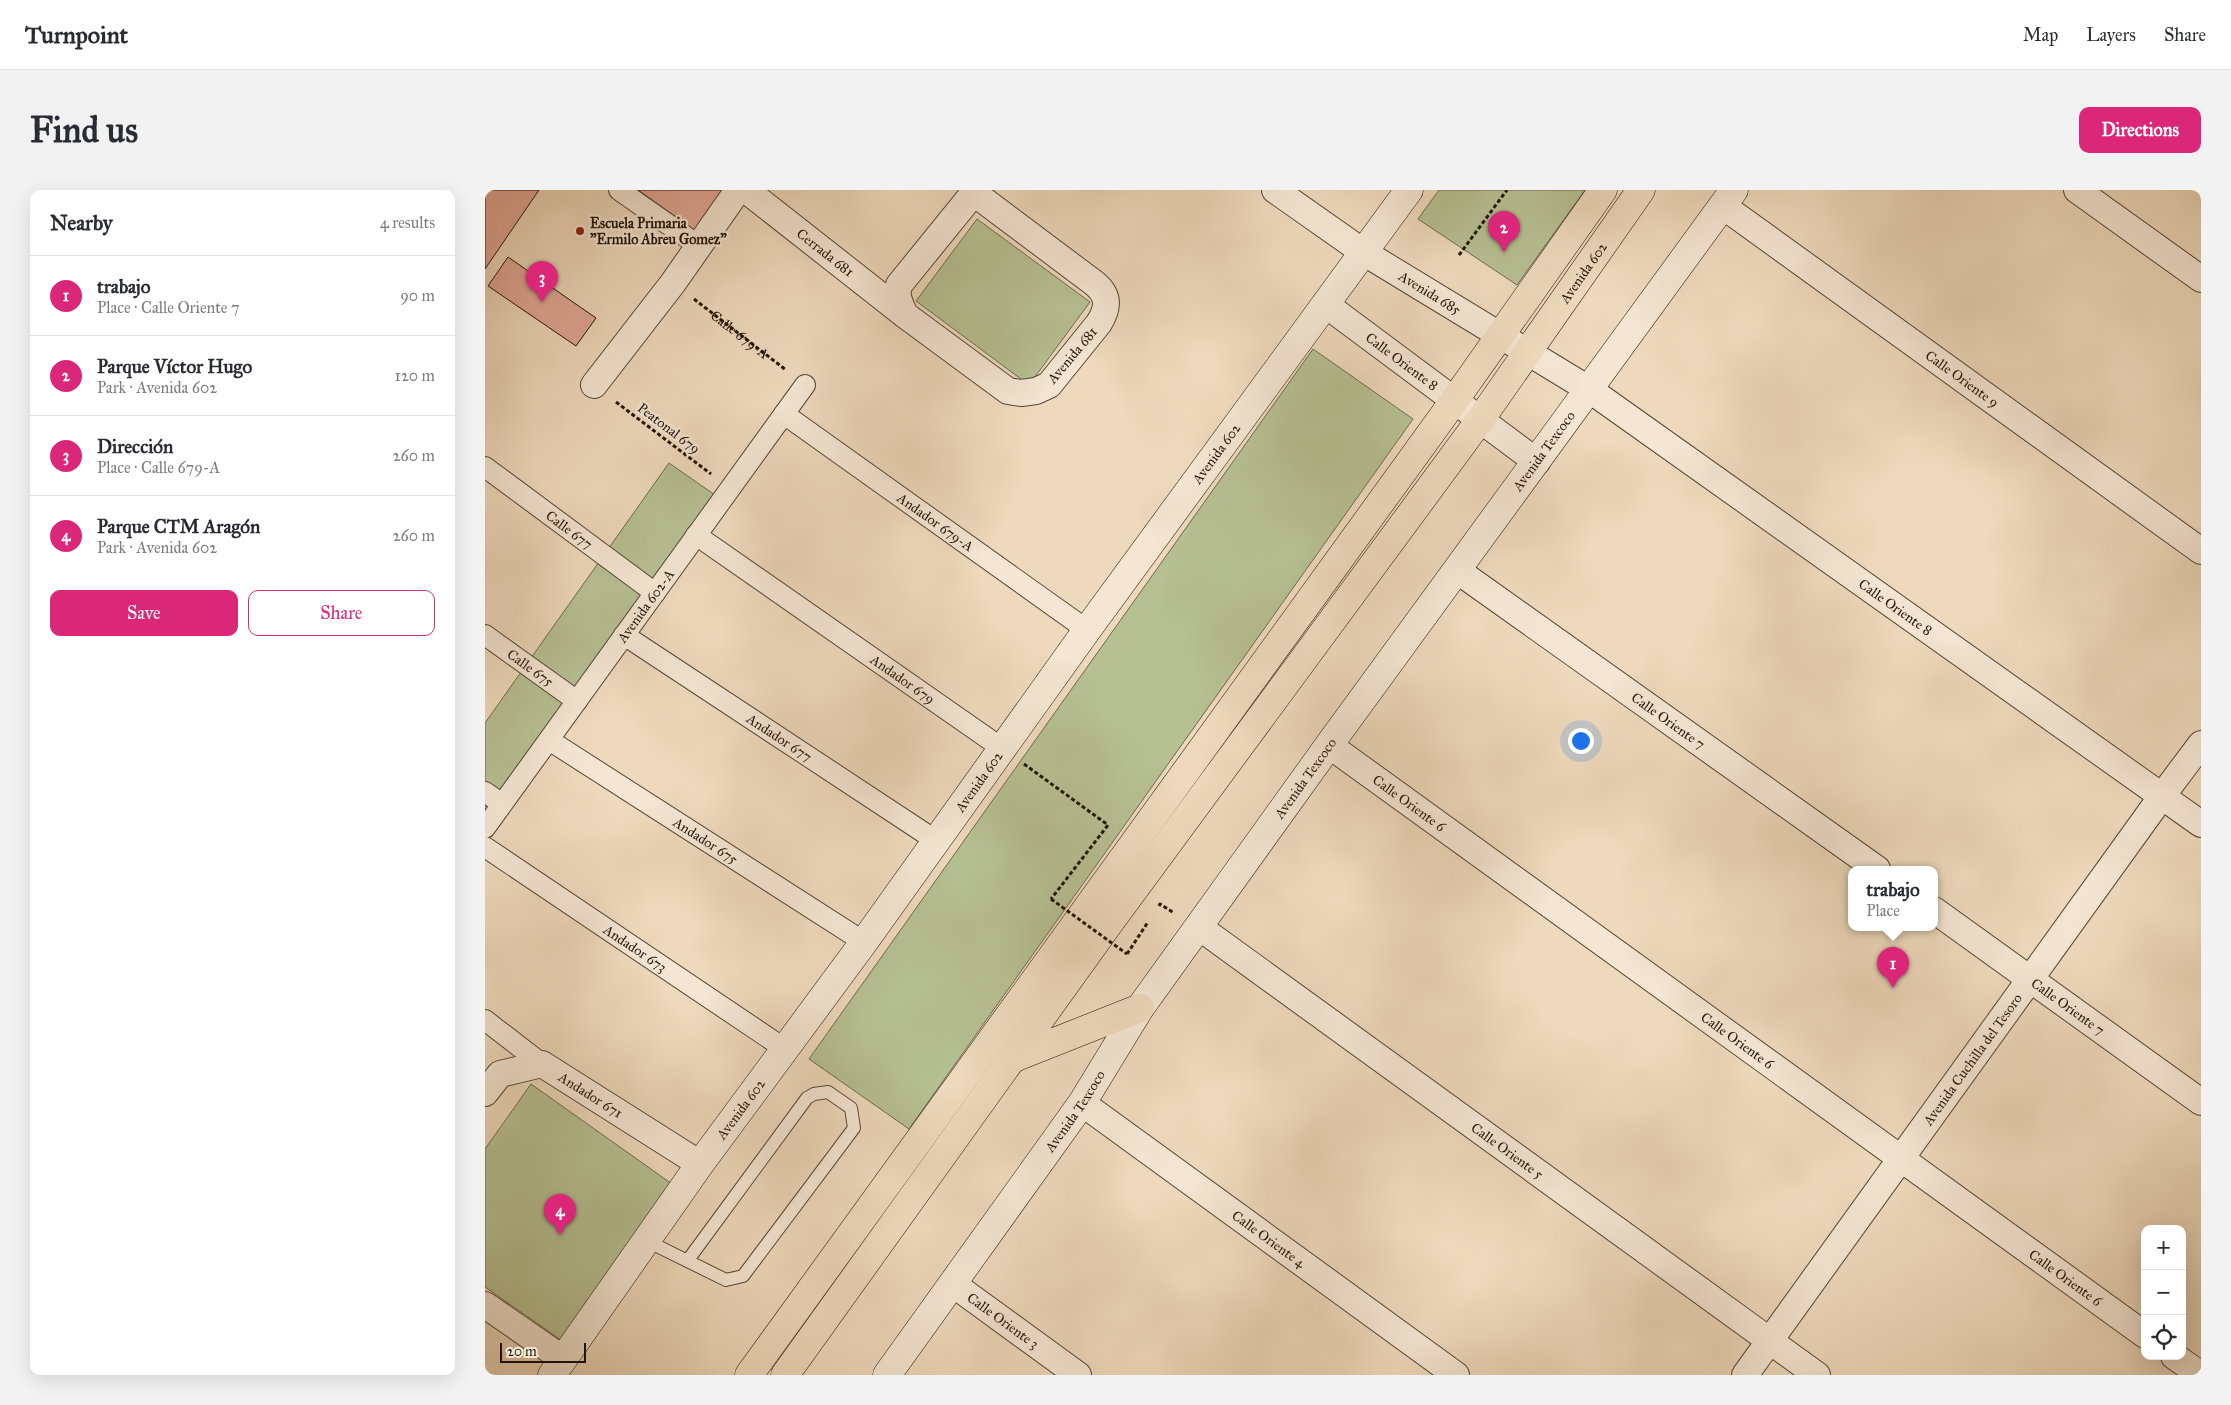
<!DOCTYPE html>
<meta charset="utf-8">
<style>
body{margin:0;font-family:"IM FELL Great Primer",serif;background:#f2f2f3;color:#2b2b33}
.controls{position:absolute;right:15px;bottom:15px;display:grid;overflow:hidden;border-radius:10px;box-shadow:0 5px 20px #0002}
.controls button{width:45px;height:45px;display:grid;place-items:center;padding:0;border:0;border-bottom:1px solid #e1e1e2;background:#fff;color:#2b2b33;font:25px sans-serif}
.scale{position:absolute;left:15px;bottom:12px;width:86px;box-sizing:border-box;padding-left:5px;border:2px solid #211609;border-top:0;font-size:14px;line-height:18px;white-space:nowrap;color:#211609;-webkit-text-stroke:4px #f4e6d3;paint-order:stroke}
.you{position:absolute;left:1095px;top:550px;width:18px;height:18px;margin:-12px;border:4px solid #fff;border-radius:50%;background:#1a73e8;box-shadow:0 0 0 8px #1a73e833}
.badge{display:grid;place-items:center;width:32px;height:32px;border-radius:50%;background:#db2777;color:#fff;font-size:16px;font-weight:700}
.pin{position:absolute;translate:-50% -41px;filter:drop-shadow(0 1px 2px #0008)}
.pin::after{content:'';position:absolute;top:26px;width:18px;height:15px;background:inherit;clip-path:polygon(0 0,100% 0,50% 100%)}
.popup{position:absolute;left:1363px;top:676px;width:90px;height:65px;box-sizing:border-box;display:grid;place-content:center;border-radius:10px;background:#fff;filter:drop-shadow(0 1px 4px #0005);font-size:16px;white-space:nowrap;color:#7c7c81}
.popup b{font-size:19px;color:#2b2b33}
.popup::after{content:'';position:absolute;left:50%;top:100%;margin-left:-10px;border:10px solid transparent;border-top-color:#fff}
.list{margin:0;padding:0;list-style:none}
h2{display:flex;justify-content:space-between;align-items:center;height:65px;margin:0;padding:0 20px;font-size:21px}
h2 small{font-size:16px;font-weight:400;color:#7c7c81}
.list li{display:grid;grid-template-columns:32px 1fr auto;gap:15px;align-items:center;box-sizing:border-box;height:80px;padding:0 20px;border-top:1px solid #e1e1e2}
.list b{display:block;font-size:19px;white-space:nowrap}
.list p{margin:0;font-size:16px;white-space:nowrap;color:#7c7c81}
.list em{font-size:16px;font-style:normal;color:#7c7c81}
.actions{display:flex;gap:10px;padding:15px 20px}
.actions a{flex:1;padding:11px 0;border:1px solid #db2777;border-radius:10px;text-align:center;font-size:18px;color:#db2777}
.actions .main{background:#db2777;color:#fff}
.icon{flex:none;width:28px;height:28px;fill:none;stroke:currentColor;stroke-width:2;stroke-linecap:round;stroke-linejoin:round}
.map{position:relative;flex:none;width:1716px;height:1185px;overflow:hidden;border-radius:10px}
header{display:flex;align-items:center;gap:30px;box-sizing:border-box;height:70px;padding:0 25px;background:#fff;border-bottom:1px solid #e1e1e2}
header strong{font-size:24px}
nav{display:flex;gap:28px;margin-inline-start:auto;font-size:18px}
.intro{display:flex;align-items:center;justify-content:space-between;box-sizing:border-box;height:120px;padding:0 30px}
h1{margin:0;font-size:35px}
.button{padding:12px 22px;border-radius:10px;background:#db2777;color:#fff;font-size:18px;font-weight:700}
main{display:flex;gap:30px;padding:0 30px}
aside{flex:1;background:#fff;border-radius:10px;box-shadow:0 5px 20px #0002}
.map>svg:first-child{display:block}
.park{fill:#b6c093;stroke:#6c6b4e}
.building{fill:#e2a897;stroke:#211609}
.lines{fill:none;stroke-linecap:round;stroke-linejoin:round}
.service-casing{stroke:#544736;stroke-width:14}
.pedestrian-casing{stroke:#544736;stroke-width:22}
.minor-casing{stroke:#544736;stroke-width:28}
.secondary-casing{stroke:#211609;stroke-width:29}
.primary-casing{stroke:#211609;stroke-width:29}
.path{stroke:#211609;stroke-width:3;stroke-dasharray:4 2.5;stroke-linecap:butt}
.service{stroke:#f4e6d3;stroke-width:12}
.pedestrian{stroke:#f4e6d3;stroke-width:20}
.minor{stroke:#f4e6d3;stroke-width:26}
.secondary{stroke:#f4e6d3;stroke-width:28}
.primary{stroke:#eed9bc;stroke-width:28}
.path-bridge{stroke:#211609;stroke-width:3;stroke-dasharray:4 2.5;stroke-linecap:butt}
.poi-dot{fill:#8f2418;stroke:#f4e6d3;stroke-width:2}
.labels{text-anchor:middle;stroke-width:4.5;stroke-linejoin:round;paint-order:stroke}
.poi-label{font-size:14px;font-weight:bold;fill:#211609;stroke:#f4e6d3;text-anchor:start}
.street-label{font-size:14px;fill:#211609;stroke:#f4e6d3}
</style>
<header>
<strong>Turnpoint</strong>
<nav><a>Map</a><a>Layers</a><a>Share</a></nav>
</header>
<div class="intro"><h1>Find us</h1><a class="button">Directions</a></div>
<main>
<aside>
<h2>Nearby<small>4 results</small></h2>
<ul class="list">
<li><span class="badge">1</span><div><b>trabajo</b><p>Place · Calle Oriente 7</p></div><em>90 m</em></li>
<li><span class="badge">2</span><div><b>Parque Víctor Hugo</b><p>Park · Avenida 602</p></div><em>120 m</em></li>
<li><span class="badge">3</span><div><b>Dirección</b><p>Place · Calle 679-A</p></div><em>260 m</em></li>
<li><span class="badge">4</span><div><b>Parque CTM Aragón</b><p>Park · Avenida 602</p></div><em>260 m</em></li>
</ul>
<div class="actions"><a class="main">Save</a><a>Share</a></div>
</aside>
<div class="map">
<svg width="1716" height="1185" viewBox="0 0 1716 1185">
<rect width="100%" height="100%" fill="#eed9bc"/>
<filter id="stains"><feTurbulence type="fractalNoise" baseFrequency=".004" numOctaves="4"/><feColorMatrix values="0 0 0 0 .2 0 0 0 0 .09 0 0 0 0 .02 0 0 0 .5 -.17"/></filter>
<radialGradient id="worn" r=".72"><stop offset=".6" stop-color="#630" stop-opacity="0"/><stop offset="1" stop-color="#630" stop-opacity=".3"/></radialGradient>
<g class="park">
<path d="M954,0H1100L1032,95L933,29Z"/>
<path d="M492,29L605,112L544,195L431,111Z"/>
<path d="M828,159L928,229L424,939L324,869Z"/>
<path d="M184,273L230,305L0,630V533Z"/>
<path d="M46,894L187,994L76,1150L0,1097V959Z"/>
</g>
<g class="building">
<path d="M0,0H54L0,79Z"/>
<path d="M153,0H238L209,40Z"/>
<path d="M23,67L111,128L91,156L3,96Z"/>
</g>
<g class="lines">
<defs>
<path id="service" d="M162,1051L241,1090L258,1086L369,938L366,918L343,902L329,904L322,908L203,1070"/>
<g id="pedestrian">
<path d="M134,0L214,56"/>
<path id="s2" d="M299,224L602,440"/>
<path id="s3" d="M0,277L170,403"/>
<path id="s4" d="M211,345L518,559"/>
<path id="s5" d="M0,445L92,511"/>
<path id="s6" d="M139,445L450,650"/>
<path id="s7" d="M64,550L379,752"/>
<path d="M0,602L17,614"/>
<path id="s8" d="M0,638L320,195"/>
<path id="s9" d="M0,657L300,859"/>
<path d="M0,830L57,874"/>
</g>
<g id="minor">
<path id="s10" d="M261,0L420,125"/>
<path id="s11" d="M790,0L878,62L1105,200L1716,634"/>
<path d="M1592,0L1716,89"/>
<path d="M489,3L609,93C624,105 624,117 614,133L564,195L551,201L536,203L523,201L420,125C416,115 410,106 414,95L491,0"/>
<path id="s12" d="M1238,16L1716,361"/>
<path id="s13" d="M840,114L1052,272"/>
<path d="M109,195L188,93L253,0"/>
<path id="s14" d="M973,381L1392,679"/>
<path id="s15" d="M844,555L1660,1145"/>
<path id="s16" d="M1449,720L1716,912"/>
<path id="s17" d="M714,737L1332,1185"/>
<path id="s18" d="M0,903L15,884L57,874L215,974"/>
<path id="s19" d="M597,913L971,1185"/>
<path id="s20" d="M468,1094L593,1185"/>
<path d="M0,1115L78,1169"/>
<path d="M1689,1166L1716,1185"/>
<path id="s21" d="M1260,1185L1677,606L1716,554"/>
</g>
<g id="secondary">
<path id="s22" d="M67,1185L215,974L379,752L602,440L924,0"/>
<path id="s23" d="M402,1185L597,913L655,818L844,555L1249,0"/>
</g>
<g id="primary">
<path d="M529,868L655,818"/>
<path d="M264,1185L969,211L1118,0"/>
<path id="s24" d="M300,1185L625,732L995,230L1156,0"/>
</g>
</defs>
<use href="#service" class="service-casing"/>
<use href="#pedestrian" class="pedestrian-casing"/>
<use href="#minor" class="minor-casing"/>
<use href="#secondary" class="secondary-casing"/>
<use href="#primary" class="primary-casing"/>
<g class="path">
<path d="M974,65L1022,0"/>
<path id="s1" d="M209,109L301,180"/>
<path d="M131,212L226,284"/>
<path d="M539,574L623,635L566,709"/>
<path d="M674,716L675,714L689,723"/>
<path d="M642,764L663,732"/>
</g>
<use href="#service" class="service"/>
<use href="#pedestrian" class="pedestrian"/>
<use href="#minor" class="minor"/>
<use href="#secondary" class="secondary"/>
<use href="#primary" class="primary"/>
<path class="path-bridge" d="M566,709L642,764"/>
</g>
<circle class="poi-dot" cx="95" cy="41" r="5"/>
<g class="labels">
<g class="poi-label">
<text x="105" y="38">Escuela Primaria<tspan x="105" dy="16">"Ermilo Abreu Gomez"</tspan></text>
</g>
<g class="street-label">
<text dy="5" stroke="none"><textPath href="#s10" startOffset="101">Cerrada 681</textPath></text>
<text dy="5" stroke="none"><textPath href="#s24" startOffset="1361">Avenida 602</textPath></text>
<text dy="5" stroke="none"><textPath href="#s11" startOffset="186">Avenida 685</textPath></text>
<text dy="5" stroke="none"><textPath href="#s1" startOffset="58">Calle 679-A</textPath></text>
<text transform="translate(587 165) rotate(-50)" y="5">Avenida 681</text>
<text dy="5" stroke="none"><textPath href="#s13" startOffset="96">Calle Oriente 8</textPath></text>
<text dy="5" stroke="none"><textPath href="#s12" startOffset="295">Calle Oriente 9</textPath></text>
<text transform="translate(184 238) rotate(37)" y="5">Peatonal 679</text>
<text dy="5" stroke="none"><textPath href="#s23" startOffset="1134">Avenida Texcoco</textPath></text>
<text dy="5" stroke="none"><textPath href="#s22" startOffset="1136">Avenida 602</textPath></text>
<text dy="5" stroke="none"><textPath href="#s2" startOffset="186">Andador 679-A</textPath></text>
<text dy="5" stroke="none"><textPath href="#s3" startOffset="105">Calle 677</textPath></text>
<text dy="5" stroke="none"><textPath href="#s8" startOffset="274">Avenida 602-A</textPath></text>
<text dy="5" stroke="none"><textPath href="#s11" startOffset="748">Calle Oriente 8</textPath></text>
<text dy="5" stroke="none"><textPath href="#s5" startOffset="56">Calle 675</textPath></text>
<text dy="5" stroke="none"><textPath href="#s4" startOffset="252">Andador 679</textPath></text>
<text dy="5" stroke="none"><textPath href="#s14" startOffset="258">Calle Oriente 7</textPath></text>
<text dy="5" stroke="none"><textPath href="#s6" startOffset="186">Andador 677</textPath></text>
<text dy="5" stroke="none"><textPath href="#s23" startOffset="729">Avenida Texcoco</textPath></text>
<text dy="5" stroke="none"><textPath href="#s22" startOffset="731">Avenida 602</textPath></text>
<text dy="5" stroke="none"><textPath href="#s15" startOffset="99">Calle Oriente 6</textPath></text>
<text dy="5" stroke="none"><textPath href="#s7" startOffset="186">Andador 675</textPath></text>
<text dy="5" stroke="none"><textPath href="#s9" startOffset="181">Andador 673</textPath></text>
<text dy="5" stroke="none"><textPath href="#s16" startOffset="165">Calle Oriente 7</textPath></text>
<text dy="5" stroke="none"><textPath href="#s15" startOffset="504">Calle Oriente 6</textPath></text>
<text dy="5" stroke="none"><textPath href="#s21" startOffset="389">Avenida Cuchilla del Tesoro</textPath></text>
<text dy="5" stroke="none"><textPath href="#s18" startOffset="125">Andador 671</textPath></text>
<text dy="5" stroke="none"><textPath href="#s22" startOffset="326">Avenida 602</textPath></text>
<text dy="5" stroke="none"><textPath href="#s23" startOffset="324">Avenida Texcoco</textPath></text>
<text dy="5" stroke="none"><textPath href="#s17" startOffset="381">Calle Oriente 5</textPath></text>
<text dy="5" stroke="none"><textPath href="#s19" startOffset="231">Calle Oriente 4</textPath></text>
<text dy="5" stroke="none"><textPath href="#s15" startOffset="909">Calle Oriente 6</textPath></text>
<text dy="5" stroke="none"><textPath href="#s20" startOffset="62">Calle Oriente 3</textPath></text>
</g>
</g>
<rect width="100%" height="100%" filter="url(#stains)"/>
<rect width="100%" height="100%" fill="url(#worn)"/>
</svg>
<div class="controls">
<button>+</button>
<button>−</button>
<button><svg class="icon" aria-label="locate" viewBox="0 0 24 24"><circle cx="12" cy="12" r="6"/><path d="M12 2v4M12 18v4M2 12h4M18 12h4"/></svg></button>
</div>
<div class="scale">20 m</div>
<div class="you"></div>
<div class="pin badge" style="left:1408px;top:798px">1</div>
<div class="popup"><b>trabajo</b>Place</div>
<div class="pin badge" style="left:1019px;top:62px">2</div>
<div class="pin badge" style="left:57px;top:112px">3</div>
<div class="pin badge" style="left:75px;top:1045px">4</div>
</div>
</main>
